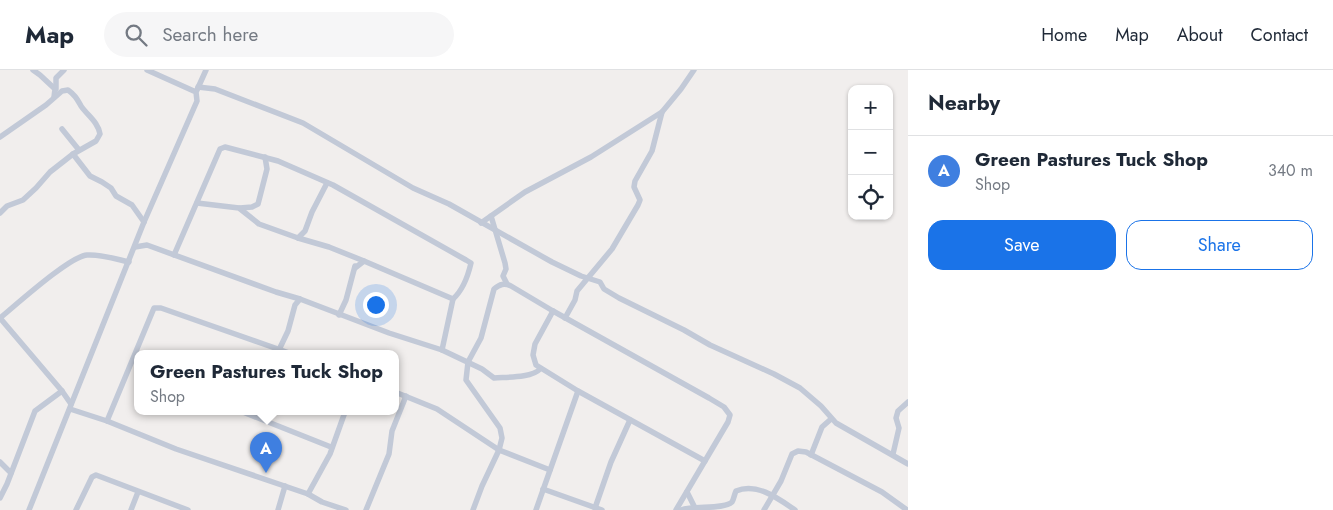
<!DOCTYPE html>
<meta charset="utf-8">
<style>
body{margin:0;font-family:Jost,sans-serif;background:#f6f6f7;color:#1f2937}
.controls{position:absolute;right:15px;top:15px;display:grid;overflow:hidden;border-radius:10px;box-shadow:0 1px 4px #0004}
.controls button{width:45px;height:45px;display:grid;place-items:center;padding:0;border:0;border-bottom:1px solid #e0e1e3;background:#fff;color:#1f2937;font:25px sans-serif}
.you{position:absolute;left:375px;top:234px;width:18px;height:18px;margin:-12px;border:4px solid #fff;border-radius:50%;background:#1a73e8;box-shadow:0 0 0 8px #1a73e833}
.badge{display:grid;place-items:center;width:32px;height:32px;border-radius:50%;background:#1a73e8;color:#fff;font-size:16px;font-weight:700}
.pin{position:absolute;translate:-50% -41px;filter:drop-shadow(0 1px 2px #0008)}
.pin::after{content:'';position:absolute;top:26px;width:18px;height:15px;background:inherit;clip-path:polygon(0 0,100% 0,50% 100%)}
.popup{position:absolute;left:134px;top:280px;width:265px;height:65px;box-sizing:border-box;display:grid;place-content:center;border-radius:10px;background:#fff;filter:drop-shadow(0 1px 4px #0005);font-size:16px;white-space:nowrap;color:#747a83}
.popup b{font-size:19px;color:#1f2937}
.popup::after{content:'';position:absolute;left:50%;top:100%;margin-left:-10px;border:10px solid transparent;border-top-color:#fff}
.list{margin:0;padding:0;list-style:none}
h2{display:flex;justify-content:space-between;align-items:center;height:65px;margin:0;padding:0 20px;font-size:21px}
h2 small{font-size:16px;font-weight:400;color:#747a83}
.list li{display:grid;grid-template-columns:32px 1fr auto;gap:15px;align-items:center;box-sizing:border-box;height:70px;padding:0 20px;border-top:1px solid #e0e1e3}
.list b{display:block;font-size:19px;white-space:nowrap}
.list p{margin:0;font-size:16px;white-space:nowrap;color:#747a83}
.list em{font-size:16px;font-style:normal;color:#747a83}
.actions{display:flex;gap:10px;padding:15px 20px}
.actions a{flex:1;padding:11px 0;border:1px solid #1a73e8;border-radius:15px;text-align:center;font-size:18px;color:#1a73e8}
.actions .main{background:#1a73e8;color:#fff}
.icon{flex:none;width:28px;height:28px;fill:none;stroke:currentColor;stroke-width:2;stroke-linecap:round;stroke-linejoin:round}
.map{position:relative;flex:none;width:908px;height:440px;overflow:hidden}
header{display:flex;align-items:center;gap:30px;box-sizing:border-box;height:70px;padding:0 25px;background:#fff;border-bottom:1px solid #e0e1e3}
header strong{font-size:24px}
nav{display:flex;gap:28px;margin-inline-start:auto;font-size:18px}
.search{width:350px;height:45px;background:#f6f6f7;display:flex;align-items:center;gap:12px;box-sizing:border-box;padding:0 18px;border-radius:28px;color:#747a83;font-size:19px}
main{display:flex}
aside{flex:1;background:#fff}
.map>svg:first-child{display:block}
.lines{fill:none;stroke-linecap:round;stroke-linejoin:round}
.minor{stroke:#c2c9d7;stroke-width:5.5}
</style>
<header>
<strong>Map</strong>
<div class="search"><svg class="icon" aria-label="search" viewBox="0 0 24 24"><circle cx="10" cy="10" r="6"/><path d="M15 15l6 6"/></svg>Search here</div>
<nav><a>Home</a><a>Map</a><a>About</a><a>Contact</a></nav>
</header>
<main>
<div class="map">
<svg width="908" height="440" viewBox="0 0 908 440">
<rect width="100%" height="100%" fill="#f1eeed"/>
<g class="lines">
<g class="minor">
<path d="M33,0L40,5L55,19L54,27"/>
<path d="M198,17L215,19L303,53L413,118L449,134L552,192L581,206L600,212L604,219L619,228L684,260L710,275L774,304L800,318L821,336L836,353L908,394"/>
<path d="M56,19V8L64,0"/>
<path d="M197,20L206,0"/>
<path d="M62,59L79,80"/>
<path d="M0,67L46,35L62,21L68,20C75,25 77,29 81,36C88,46 98,52 100,64L96,71L73,84L50,102L36,118L23,130L7,136L0,143"/>
<path d="M73,84L90,106L102,112L111,118L116,126L132,135L144,152"/>
<path d="M197,133L239,138L259,154L298,168L329,177L364,191L355,198"/>
<path d="M240,138L252,137L258,134L267,99L265,87"/>
<path d="M491,146L505,193L506,199L503,206L507,214"/>
<path d="M481,153L525,122L591,87L662,42L681,19L694,0"/>
<path d="M298,168L305,161L312,142L327,113"/>
<path d="M135,177L147,175L276,222L300,229L389,263L442,280L482,299L494,308C507,307 532,308 540,299"/>
<path d="M174,185L220,79L225,77L278,91L333,115L466,190L471,193C468,206 463,220 453,229"/>
<path d="M364,191L453,229L442,280"/>
<path d="M553,241L535,274L533,285L536,295L578,321L705,391"/>
<path d="M339,245L346,230L355,196"/>
<path d="M0,248C16,235 70,186 87,185C101,184 116,189 129,192"/>
<path d="M0,248L62,321L71,334"/>
<path d="M565,248L575,230L577,221L612,179L638,135L640,130L634,117L635,111L652,81L662,42"/>
<path d="M277,284L288,261L295,235L300,229"/>
<path d="M395,322L437,339L499,380L550,400"/>
<path d="M70,339L107,351L176,379L308,424L322,432L346,440"/>
<path d="M243,342L331,377"/>
<path d="M107,351L154,238H161L292,284"/>
<path d="M893,384L899,358L896,348L898,341L908,332"/>
<path d="M811,385L822,357L831,349"/>
<path d="M0,392L11,403"/>
<path d="M543,419L602,440"/>
<path d="M687,422L696,440"/>
<path d="M308,424L330,384L345,342"/>
<path d="M0,428L7,414L35,341L62,321"/>
<path d="M595,438L611,392L630,350"/>
<path d="M29,440L144,152L197,31L196,22L147,0"/>
<path d="M76,440L92,407L96,405L188,440"/>
<path d="M131,440L138,422"/>
<path d="M278,440L285,416"/>
<path d="M366,440L389,384L392,361L406,326"/>
<path d="M473,440L482,416L499,380L502,368L500,358L466,310L468,292L481,268L494,219C500,214 504,213 511,216L553,241L709,328L724,337L730,345L728,352L676,440"/>
<path d="M536,440L578,321"/>
<path d="M681,440C694,435 723,440 732,432C734,429 734,425 736,421C757,412 779,429 795,440"/>
<path d="M764,440L781,411L792,384L798,381L806,382L882,422L907,440"/>
</g>
</g>
</svg>
<div class="controls">
<button>+</button>
<button>−</button>
<button><svg class="icon" aria-label="locate" viewBox="0 0 24 24"><circle cx="12" cy="12" r="6"/><path d="M12 2v4M12 18v4M2 12h4M18 12h4"/></svg></button>
</div>
<div class="you"></div>
<div class="pin badge" style="left:266px;top:403px;background:#3f7fe0">A</div>
<div class="popup"><b>Green Pastures Tuck Shop</b>Shop</div>
</div>
<aside>
<h2>Nearby<small></small></h2>
<ul class="list">
<li><span class="badge" style="background:#3f7fe0">A</span><div><b>Green Pastures Tuck Shop</b><p>Shop</p></div><em>340 m</em></li>
</ul>
<div class="actions"><a class="main">Save</a><a>Share</a></div>
</aside>
</main>
